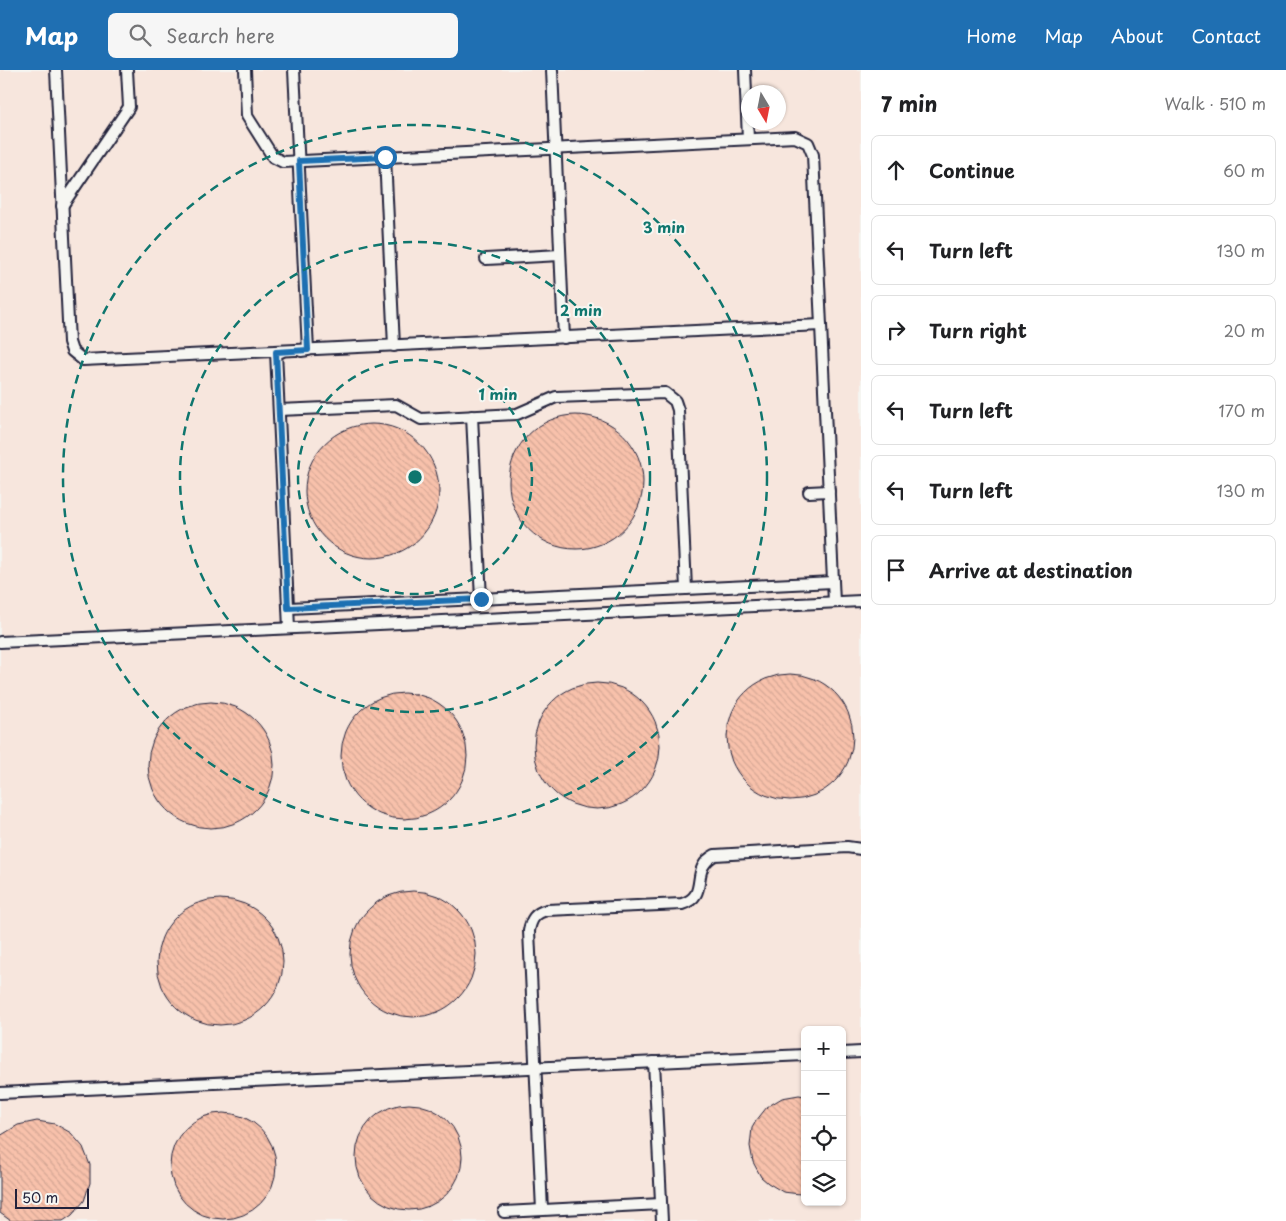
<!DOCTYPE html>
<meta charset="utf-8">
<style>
body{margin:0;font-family:"Playpen Sans",sans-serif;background:#f6f6f6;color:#202124}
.controls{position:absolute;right:15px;bottom:15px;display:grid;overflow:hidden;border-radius:8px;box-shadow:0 1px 4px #0004}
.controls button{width:45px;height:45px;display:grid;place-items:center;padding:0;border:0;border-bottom:1px solid #e0e0e0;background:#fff;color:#202124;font:25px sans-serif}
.compass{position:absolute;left:741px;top:15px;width:45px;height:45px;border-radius:50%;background:#fff;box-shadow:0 1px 4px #0004;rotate:170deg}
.scale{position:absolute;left:15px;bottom:12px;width:74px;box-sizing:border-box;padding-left:5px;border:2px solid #22223b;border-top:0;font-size:14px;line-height:18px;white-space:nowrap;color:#22223b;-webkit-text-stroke:4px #f6f6f2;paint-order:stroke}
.stop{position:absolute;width:15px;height:15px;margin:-11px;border:4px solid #1f6fb2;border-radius:50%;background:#fff}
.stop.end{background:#1f6fb2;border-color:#fff;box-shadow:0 1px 5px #0008}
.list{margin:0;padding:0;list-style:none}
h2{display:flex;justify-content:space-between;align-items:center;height:65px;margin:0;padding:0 20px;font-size:21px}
h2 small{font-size:16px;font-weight:400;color:#757577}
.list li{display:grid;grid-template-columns:32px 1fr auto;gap:15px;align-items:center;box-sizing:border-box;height:70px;margin:0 10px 10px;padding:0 10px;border:1px solid #e0e0e0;border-radius:8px}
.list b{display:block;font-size:19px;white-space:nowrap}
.list em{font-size:16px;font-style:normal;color:#757577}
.icon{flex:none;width:28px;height:28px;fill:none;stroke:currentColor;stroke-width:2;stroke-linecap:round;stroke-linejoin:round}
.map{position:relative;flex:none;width:861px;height:1151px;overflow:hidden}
header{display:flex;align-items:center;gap:30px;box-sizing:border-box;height:70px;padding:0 25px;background:#1f6fb2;color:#fff}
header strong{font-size:24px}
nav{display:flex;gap:28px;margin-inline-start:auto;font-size:18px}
.search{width:350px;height:45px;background:#f6f6f6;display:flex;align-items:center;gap:12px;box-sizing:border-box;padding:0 18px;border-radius:8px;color:#757577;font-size:19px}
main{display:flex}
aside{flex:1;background:#fff}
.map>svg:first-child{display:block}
.built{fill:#f7e6dd;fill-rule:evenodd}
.building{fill:url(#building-back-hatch);stroke:#22223b}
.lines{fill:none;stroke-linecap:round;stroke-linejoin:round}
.minor-casing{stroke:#22223b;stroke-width:14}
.minor{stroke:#f6f6f2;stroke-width:10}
.route{stroke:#1f6fb2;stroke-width:6}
.ring{fill:none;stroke:#0f766e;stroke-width:2.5;stroke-dasharray:9 6}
.centre{fill:#0f766e;stroke:#f6f6f2;stroke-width:2.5}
.ring-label{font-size:15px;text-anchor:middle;font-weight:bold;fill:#0f766e;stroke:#f6f6f2;stroke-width:4;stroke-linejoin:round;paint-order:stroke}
</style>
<header>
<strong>Map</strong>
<div class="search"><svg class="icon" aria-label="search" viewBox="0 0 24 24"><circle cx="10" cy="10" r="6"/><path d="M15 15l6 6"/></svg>Search here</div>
<nav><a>Home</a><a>Map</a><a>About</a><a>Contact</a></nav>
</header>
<main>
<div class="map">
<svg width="861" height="1151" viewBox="0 0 861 1151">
<defs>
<pattern id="building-back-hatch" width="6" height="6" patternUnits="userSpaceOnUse" patternTransform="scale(1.25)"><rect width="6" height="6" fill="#f8c1ab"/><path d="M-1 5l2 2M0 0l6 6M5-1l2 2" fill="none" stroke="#d4a694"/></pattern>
</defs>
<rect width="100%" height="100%" fill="#f6f6f2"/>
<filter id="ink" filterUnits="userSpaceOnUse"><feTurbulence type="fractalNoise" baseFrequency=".02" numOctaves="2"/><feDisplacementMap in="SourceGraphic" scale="10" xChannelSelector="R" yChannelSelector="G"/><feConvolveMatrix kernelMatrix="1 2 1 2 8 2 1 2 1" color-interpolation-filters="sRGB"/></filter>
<g filter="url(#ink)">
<path class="built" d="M0,0H861V1151H0ZM748,22H778V52H748ZM805,960H842V1132H805Z"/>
<g class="building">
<circle cx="576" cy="412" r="67"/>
<circle cx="372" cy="421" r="67"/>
<circle cx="790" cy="667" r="63"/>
<circle cx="597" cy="676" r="63"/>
<circle cx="404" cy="686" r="63"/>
<circle cx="211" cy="695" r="63"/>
<circle cx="413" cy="884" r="63"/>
<circle cx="220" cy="892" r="63"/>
<path d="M799,1025L805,1026V1124H800L783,1122L768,1113L761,1107L753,1092L750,1076L752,1058L756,1051L767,1037L782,1028Z"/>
<circle cx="409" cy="1087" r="53"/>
<circle cx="223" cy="1096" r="53"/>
<path d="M37,1051L55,1054L71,1063L83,1077L90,1095V1113L84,1131L72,1145L63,1151H11L0,1143V1066L18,1055Z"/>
</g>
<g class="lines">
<defs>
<g id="minor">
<path d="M56,0L69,272L72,281L83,290L821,255"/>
<path d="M245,0L247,46L273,87L283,92L795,67L808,73L813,85L834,532"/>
<path d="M294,0L308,280L301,281"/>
<path d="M552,0L564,268"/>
<path d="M745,0L748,69"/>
<path d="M385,87L394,276"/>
<path d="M62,136L129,37L127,0"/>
<path d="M486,189L560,185"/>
<path d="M281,282H276L289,558"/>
<path d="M279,340L396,335L421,349L517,344L556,327L665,323L675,331L678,340L686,519"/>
<path d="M472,346L481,529"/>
<path d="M809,422L829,421"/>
<path d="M289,538L833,512"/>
<path d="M0,572L861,531"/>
<path d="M842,983L861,982"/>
<path d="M654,992L662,1151"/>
<path d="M0,1023L805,985"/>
<path d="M542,1140L529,861C531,849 535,843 547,840L682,834C711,825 688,799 715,785L847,777L861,779"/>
<path d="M504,1142L661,1134"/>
</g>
</defs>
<use href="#minor" class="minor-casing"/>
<use href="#minor" class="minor"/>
</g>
</g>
<g class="lines" filter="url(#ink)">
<path class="route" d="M385,87L299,91L308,280L276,282L288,538L481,529"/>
</g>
<g class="ring">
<circle cx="415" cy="407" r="117"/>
<circle cx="415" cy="407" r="235"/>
<circle cx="415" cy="407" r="352"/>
</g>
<circle cx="415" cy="407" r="8" class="centre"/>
<g class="ring-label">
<text x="664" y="163">3 min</text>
<text x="581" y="246">2 min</text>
<text x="498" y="330">1 min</text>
</g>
</svg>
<div class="controls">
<button>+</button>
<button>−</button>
<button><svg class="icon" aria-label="locate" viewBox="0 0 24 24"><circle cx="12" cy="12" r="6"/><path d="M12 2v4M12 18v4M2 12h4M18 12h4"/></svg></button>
<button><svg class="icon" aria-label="layers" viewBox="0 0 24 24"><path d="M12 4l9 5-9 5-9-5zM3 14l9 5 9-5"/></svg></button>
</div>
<svg class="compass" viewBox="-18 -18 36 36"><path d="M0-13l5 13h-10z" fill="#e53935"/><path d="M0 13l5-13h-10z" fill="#757577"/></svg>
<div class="scale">50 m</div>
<div class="stop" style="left:385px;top:87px"></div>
<div class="stop end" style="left:481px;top:529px"></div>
</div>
<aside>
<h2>7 min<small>Walk · 510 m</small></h2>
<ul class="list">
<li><svg class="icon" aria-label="ahead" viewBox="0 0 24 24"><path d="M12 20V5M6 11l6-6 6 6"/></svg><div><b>Continue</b></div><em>60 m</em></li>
<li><svg class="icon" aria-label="left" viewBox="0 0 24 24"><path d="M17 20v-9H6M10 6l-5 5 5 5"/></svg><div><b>Turn left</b></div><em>130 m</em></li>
<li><svg class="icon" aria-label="right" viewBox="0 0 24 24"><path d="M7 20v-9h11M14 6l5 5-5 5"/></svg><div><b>Turn right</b></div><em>20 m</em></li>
<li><svg class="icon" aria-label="left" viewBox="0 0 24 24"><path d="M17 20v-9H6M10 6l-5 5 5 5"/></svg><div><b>Turn left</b></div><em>170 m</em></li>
<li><svg class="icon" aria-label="left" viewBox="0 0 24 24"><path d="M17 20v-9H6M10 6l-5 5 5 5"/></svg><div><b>Turn left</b></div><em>130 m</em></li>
<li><svg class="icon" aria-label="arrive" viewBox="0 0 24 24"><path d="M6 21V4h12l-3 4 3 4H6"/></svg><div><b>Arrive at destination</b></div></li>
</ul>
</aside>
</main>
